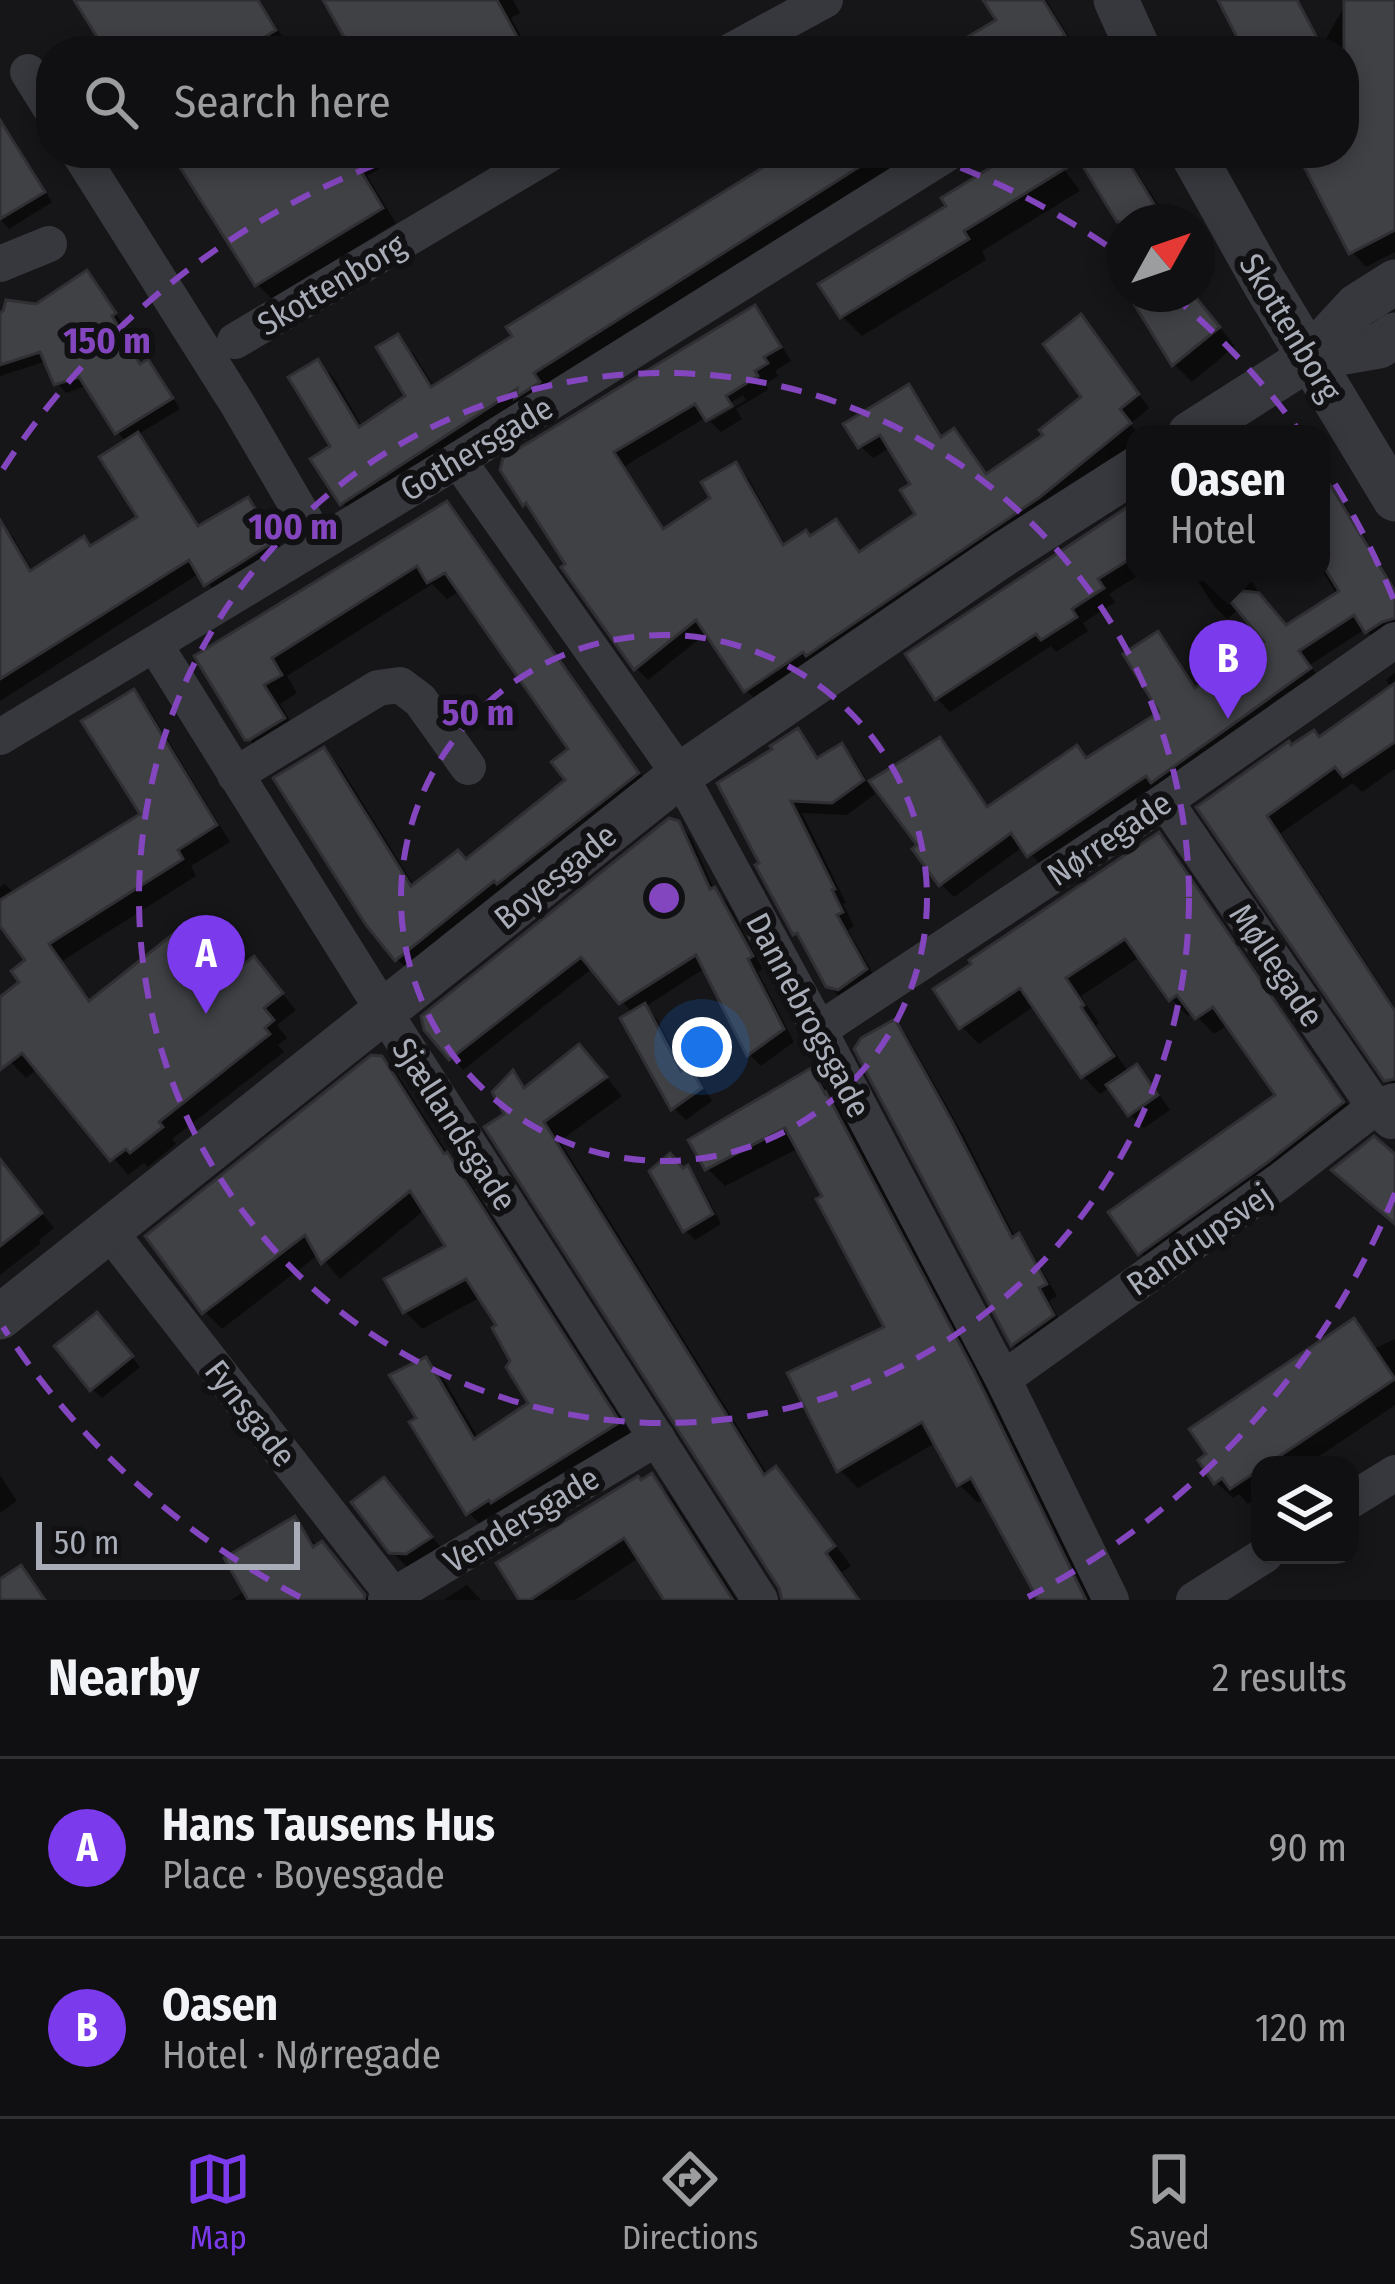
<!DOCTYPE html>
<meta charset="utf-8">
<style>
body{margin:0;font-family:"Fira Sans Condensed",sans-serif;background:#1e1e20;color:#f1f3f6}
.controls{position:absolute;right:36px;bottom:36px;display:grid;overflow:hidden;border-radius:24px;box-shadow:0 6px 18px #0003}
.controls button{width:108px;height:108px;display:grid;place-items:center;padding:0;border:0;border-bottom:3px solid #303032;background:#101012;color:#f1f3f6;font:60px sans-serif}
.compass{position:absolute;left:1107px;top:204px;width:108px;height:108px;border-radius:50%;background:#101012;box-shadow:0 6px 18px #0003;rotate:50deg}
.scale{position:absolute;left:36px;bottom:30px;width:264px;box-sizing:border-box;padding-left:12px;border:6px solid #a8adb8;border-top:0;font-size:33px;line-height:42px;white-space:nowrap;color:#a8adb8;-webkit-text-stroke:9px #111113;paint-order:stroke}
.you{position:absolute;left:702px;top:1047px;width:42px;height:42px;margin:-30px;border:9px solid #fff;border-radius:50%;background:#1a73e8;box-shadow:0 0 0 18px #1a73e833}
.badge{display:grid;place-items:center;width:78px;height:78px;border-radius:50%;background:#7c3aed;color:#fff;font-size:39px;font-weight:700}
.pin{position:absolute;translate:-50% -99px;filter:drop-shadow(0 3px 6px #0008)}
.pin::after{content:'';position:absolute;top:63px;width:42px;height:36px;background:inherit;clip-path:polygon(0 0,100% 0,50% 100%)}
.popup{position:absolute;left:1126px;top:425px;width:204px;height:156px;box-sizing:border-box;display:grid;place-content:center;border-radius:24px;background:#101012;filter:drop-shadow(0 3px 9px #0005);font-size:39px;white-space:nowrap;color:#9c9d9f}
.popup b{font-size:45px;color:#f1f3f6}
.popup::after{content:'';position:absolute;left:50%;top:100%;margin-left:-24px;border:24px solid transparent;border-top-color:#101012}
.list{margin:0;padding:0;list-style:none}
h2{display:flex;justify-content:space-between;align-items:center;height:156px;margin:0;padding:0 48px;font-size:51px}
h2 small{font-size:39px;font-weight:400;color:#9c9d9f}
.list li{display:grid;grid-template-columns:78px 1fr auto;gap:36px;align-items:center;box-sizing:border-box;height:180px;padding:0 48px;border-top:3px solid #303032}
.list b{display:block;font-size:45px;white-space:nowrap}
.list p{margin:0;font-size:39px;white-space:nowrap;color:#9c9d9f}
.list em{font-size:39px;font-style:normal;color:#9c9d9f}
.icon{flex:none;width:66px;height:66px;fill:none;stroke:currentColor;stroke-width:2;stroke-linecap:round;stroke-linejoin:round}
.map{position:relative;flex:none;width:1395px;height:1600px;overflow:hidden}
.search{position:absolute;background:#101012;box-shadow:0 6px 18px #0003;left:36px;right:36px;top:36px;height:132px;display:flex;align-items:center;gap:30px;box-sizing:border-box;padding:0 42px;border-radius:48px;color:#9c9d9f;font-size:45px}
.sheet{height:516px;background:#101012}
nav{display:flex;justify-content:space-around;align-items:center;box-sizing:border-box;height:168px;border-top:3px solid #303032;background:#101012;font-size:33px;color:#9c9d9f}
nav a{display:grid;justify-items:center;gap:6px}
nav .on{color:#7c3aed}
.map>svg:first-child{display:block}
.shadow{fill:#0007}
.building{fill:#404145;stroke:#303034;stroke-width:3}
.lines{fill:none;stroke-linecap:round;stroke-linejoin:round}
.minor{stroke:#37383d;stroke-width:36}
.tertiary{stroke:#37383d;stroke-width:45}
.ring{fill:none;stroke:#8446be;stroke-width:6;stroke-dasharray:21 15}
.labels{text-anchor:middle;stroke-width:12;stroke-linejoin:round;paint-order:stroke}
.street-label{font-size:33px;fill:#a8adb8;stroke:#111113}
.centre{fill:#8446be;stroke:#111113;stroke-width:6}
.ring-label{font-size:36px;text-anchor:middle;font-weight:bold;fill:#8446be;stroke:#111113;stroke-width:12;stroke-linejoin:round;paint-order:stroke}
</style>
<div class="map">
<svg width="1395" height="1600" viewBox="0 0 1395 1600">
<rect width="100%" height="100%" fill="#161618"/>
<g class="shadow">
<path d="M77,0H260L291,51H110Z"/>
<path d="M329,0H513L520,13L511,18L529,51H356Z"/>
<path d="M987,0H1046L1078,51H947L1000,21Z"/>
<path d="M1352,0H1382L1395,13V252L1366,267L1352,252L1301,153H1344V51H1247L1305,20L1324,42L1345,5Z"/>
<path d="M0,120L52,202L9,229L0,219Z"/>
<path d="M183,153H406L367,176L396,223L272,299L257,284Z"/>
<path d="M417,153H447L428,164Z"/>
<path d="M791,153H920L358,519L343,503L318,362L334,378L363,428L409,397L397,338L413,353L435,388Z"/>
<path d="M1019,153H1052L1080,191L982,251L986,260L862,336L842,316L950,206Z"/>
<path d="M1090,153H1125L1169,222H1125V229L1081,158Z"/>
<path d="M1125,248V284L1109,257Z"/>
<path d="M95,283L123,324L120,326L142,366L148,362L157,372L180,409L137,435L150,448L201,528L247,501L260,513L286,555L219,596L200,573L0,701V525L13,537L33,572L92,549L141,518L127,442L117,432L88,385L66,393L57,383L47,361L0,376V316L37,308Z"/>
<path d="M1131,294H1192L1235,346L1192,382L1174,364Z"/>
<path d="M755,309L767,322L791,361L775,371L778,376L765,384L769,389L736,409L742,419L721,432L711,422L746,400L743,395L625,466L665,531L714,499L736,465L748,478L786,546L810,539L835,522L861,554L920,515L914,485L891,447L873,458L860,446L909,388L921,400L944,439L954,432L966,444L988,476L1047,436L1085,398L1093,331L1149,408L1130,424L1139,434H1135V441L1053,509L759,703L746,690L708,632L648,680L636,668L539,518L525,504Z"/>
<path d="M1321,466L1395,587V635L1380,644L1365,629L1310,665L1322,683L1043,868L1024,846L954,897L941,884L922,846L940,741L953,754L989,809L1088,760L1164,712L1158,635L1171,648L1198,689L1268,642L1240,608L1227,619L1214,606L1192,572H1246L1261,597L1287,628L1337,595L1321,569Z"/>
<path d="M447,505L464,522L654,792L414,976L397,959L324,751L341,768L415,887L466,862L569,780L573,750L461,590L447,599L432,584L287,676L297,693L280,704L300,737L266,756L248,738L198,657Z"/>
<path d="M1135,505V572H1144L1109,594L1115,602L1083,623L1088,631L1056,652L1051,646L950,712L937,698Z"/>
<path d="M1395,672V769L1362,792L1353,783L1281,833L1395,1007V1087L1387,1079L1200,807L1320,740L1392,688L1386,680Z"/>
<path d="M134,693L149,709L230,842L191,866L196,876L62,961L92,1002L199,946L227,981L254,960L296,1010L277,1025L287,1038L278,1045L284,1052L172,1139L176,1144L148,1167L144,1163L128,1175L38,1068L26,1078L0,1050V1001L23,983L29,961L0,916V887L5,884L15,894L144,815Z"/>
<path d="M798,732L820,760L842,746L855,760L875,794L847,815L802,813L846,903L843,904L854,926L848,930L879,984L843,1000L828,985L806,944L795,933L759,866Z"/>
<path d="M678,824L691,837L715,891L727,902L763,969L758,972L794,1042L761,1066L749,1054L705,968L645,1007L657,1019L685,1072L689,1070L701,1082L712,1101L686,1120L674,1108L624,1019L633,1014L594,967L463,1070L426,1028Z"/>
<path d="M1159,836L1176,853L1359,1121L1158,1270L1141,1253L1279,1095L1229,1024L1214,1034L1193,1012L1188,1016L1171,999L1141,956L1081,996L1099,1023L1096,1025L1129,1073L1136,1068L1150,1081L1170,1110L1144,1128L1130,1114L1111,1087L1100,1094L1083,1076L1036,1005L979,1044L962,1027Z"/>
<path d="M894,1022L906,1034L965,1138L1016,1239L1019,1237L1030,1249L1057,1296L1049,1301L1064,1328L1025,1356L1013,1344Z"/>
<path d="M381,1059L399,1077L453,1162L464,1173L635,1440L486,1530L469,1513L421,1418L426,1360L443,1378L479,1439L532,1404L500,1326L481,1297L422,1329L405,1311L450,1247L426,1209L340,1279L319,1254L222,1329L205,1312L149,1237Z"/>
<path d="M597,1066L622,1096L560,1141L768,1475L776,1470L794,1488L851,1566L842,1572L861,1600H785L782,1587L508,1115L513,1075L527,1089Z"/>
<path d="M810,1072L828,1090L844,1114L990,1391L1093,1600H1041L986,1498L978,1503L960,1485L937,1442L858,1488L840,1470L791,1375L888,1328L799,1148L725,1186L707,1168Z"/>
<path d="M687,1169L697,1178L721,1224L695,1240L685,1230L684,1171Z"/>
<path d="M0,1175L19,1185L54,1228L39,1240L41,1243L0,1275Z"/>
<path d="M1354,1322L1376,1348L1395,1339V1405L1306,1465H1260V1496L1248,1504L1239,1494L1233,1498L1216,1482Z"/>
<path d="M106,1326L140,1367L102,1398L92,1389Z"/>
<path d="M0,1475L17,1501L0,1513Z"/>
<path d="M652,1477L670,1495L737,1600H668L640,1557L575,1600H523L642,1484Z"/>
<path d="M383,1481L403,1500L449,1558L411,1571L391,1551Z"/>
<path d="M294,1520L318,1547L322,1545L340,1563L369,1600H231L246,1590Z"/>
<path d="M467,1585L481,1600H443Z"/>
</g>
<g class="building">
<path d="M74,0H258L276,30L242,51H106Z"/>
<path d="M323,0H497L525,51H352Z"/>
<path d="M983,0H1043L1065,35L1040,51H944L996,20Z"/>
<path d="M1218,0H1297L1324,51H1244Z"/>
<path d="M1344,0H1395V230L1349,254L1297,153H1344Z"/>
<path d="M0,120L45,192L0,219Z"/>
<path d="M171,153H350L383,208L255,286Z"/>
<path d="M786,153H881L534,373L540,382L515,398L517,389L340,505L310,459L330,446L288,377L318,359L359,427L405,396L376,347L398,334L431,387L512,336L506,327Z"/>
<path d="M1014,153H1123L1165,222H1117L1079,160L964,231L969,239L840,318L818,284L946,206L941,198Z"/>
<path d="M87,270L116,313L112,316L140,364L148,359L173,398L115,434L79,377L54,385L40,352L0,365V313L3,311L6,300L36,304Z"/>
<path d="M1128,294H1193L1220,327L1172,366Z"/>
<path d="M755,305L781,347L764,357L768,363L755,371L758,376L726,396L732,406L706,421L695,404L614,452L663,529L710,498L701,482L736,462L783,545L806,530L810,536L836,519L859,552L915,514L900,490L910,484L880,435L858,448L843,424L909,384L941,437L954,428L986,474L1043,435L1039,430L1081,397L1043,344L1081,314L1139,394L1120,409L1131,423L1040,497L806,656L803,652L744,692L696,620L634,670L561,567L565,564L526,503L523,506L500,470L503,458Z"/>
<path d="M138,432L198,526L248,497L275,541L204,586L189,560L0,679V520L30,571L84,536L90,546L137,517L99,457Z"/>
<path d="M1321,470L1395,591V618L1382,622L1365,633L1354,615L1299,651L1311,668L1151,783L1146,776L1027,857L1011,833L939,886L912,849L917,845L869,781L940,737L987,807L1077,745L1086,758L1159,712L1123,654L1158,631L1195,688L1264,642L1219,588L1259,593L1286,625L1339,591L1321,562Z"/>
<path d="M447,501L639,773L497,884L494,881L395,961L366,925L273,778L324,747L411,886L458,850L466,859L565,780L551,762L568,749L445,573L427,583L417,566L272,658L282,675L264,685L285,718L249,740H245L194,656Z"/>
<path d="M1135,502V556L1098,579L1104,588L1072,609L1077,617L1041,640L1036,634L935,700L905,654Z"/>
<path d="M1395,683V742L1343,777L1335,767L1267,816L1395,1011V1079L1384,1081L1196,807L1289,741L1291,745L1314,730L1319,737Z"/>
<path d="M134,689L217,825L178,850L183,859L49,944L89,1001L183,926L225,979L254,956L283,993L264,1008L274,1020L265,1028L270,1034L159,1122L163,1127L130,1153L126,1149L110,1161L22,1053L0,1070V997L19,982L11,971L25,960L0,926V900L140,814L81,721Z"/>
<path d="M798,728L817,758L842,743L864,780L832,803L791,801L835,889L832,890L843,912L837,915L867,969L838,990L826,987L797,933L793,935L755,865L759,863L717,783L772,749L770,746Z"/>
<path d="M669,818L679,821L710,889L715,887L753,956L748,959L784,1029L747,1056L696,955L619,1004L581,957L449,1060L424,1030L421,1016Z"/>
<path d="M1159,832L1344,1102L1268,1162L1138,1255L1108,1212L1275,1095L1213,1007L1195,1019L1177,995L1169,1001L1125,939L1066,978L1084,1005L1081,1007L1114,1056L1081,1078L1020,988L959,1029L933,989L971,964L969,960Z"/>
<path d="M645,1003L681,1071L689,1066L702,1088L671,1110L620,1018Z"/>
<path d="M895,1019L953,1123L1012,1238L1019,1233L1047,1284L1039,1288L1054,1315L1011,1346L854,1049L861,1038Z"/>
<path d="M579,1044L607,1077L544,1122L764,1475L776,1466L835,1546L826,1553L859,1600H782L779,1588L484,1127L504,1114L492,1092L513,1070L524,1088Z"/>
<path d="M371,1055L382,1056L444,1154L447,1152L620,1422L491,1503L489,1500L466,1515L409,1422L416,1418L389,1375L426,1357L474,1439L528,1403L506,1367L510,1361L492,1328L496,1325L466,1279L403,1313L384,1279L445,1246L410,1191L321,1264L305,1235L202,1314L145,1236Z"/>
<path d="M1137,1064L1158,1095L1128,1116L1106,1085Z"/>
<path d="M811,1068L825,1094L826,1092L973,1369L1086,1600H1038L971,1478L957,1486L922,1422L837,1472L787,1373L884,1327L816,1199L822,1196L785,1128L705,1170L688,1140Z"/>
<path d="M1374,1136L1395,1154V1224L1331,1170Z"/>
<path d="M670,1153L683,1168L688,1165L713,1214L683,1232L649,1171Z"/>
<path d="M0,1159L42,1213L0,1246Z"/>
<path d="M97,1312L133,1356L90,1391L54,1346Z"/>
<path d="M1354,1318L1395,1379L1266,1465H1260V1469L1230,1489L1222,1478L1214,1484L1198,1460L1206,1454L1189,1429Z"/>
<path d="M652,1473L733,1600H664L624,1538L530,1600H519L496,1563L638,1476L641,1480Z"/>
<path d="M384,1477L432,1537L406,1554L389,1553L351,1502Z"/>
<path d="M295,1516L313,1547L322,1541L365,1595L364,1600H248L224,1558Z"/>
<path d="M21,1565L45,1600H0V1579Z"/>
</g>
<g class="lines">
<g class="minor">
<path d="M731,51L825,0"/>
<path d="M28,72L51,109"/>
<path d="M79,153L238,405L318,542"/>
<path d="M0,264L49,244"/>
<path d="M235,341L551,153"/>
<path d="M458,460L680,775L819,1030L1003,1379L1111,1600"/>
<path d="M155,645L383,1010L760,1600"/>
<path d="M0,737L458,460L948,153"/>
<path d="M235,775L378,688L400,685L420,700L468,767"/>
<path d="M1165,801L1375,1107L1391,1121"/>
<path d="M819,1030L1165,801L1395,640"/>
<path d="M109,1231L393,1595"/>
<path d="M1003,1379L1281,1180L1375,1107L1395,1101"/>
<path d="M1350,1501L1395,1473"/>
<path d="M386,1600L657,1438"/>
<path d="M1194,1600L1265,1555"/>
</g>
<g class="tertiary">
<path d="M1116,0L1139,51"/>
<path d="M1192,153L1264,282L1395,499"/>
<path d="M1309,358L1379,346L1395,335"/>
<path d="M1190,434L1309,358L1357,306L1395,282"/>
<path d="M0,1317L680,775L1005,553L1135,470"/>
</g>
</g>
<g class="ring">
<circle cx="664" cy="898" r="263"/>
<circle cx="664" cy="898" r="525"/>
<path d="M1395 1193A788 788 0 0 1 1028 1597M300 1597A788 788 0 0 1 3 1327M3 469A788 788 0 0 1 401 155M927 155A788 788 0 0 1 1122 256M1171 294A788 788 0 0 1 1395 603"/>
</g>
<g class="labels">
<g class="street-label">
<text transform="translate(331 284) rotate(-31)" y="12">Skottenborg</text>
<text transform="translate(1291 327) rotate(59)" y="12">Skottenborg</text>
<text transform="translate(476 448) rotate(-31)" y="12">Gothersgade</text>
<text transform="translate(1109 838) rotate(-34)" y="12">Nørregade</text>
<text transform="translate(555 876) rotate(-39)" y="12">Boyesgade</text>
<text transform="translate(1277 965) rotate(56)" y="12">Møllegade</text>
<text transform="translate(809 1015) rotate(62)" y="12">Dannebrogsgade</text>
<text transform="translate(455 1124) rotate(57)" y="12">Sjællandsgade</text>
<text transform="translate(1199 1239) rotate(-35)" y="12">Randrupsvej</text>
<text transform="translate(251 1413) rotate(52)" y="12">Fynsgade</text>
<text transform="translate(521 1519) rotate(-31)" y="12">Vendersgade</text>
</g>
</g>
<circle cx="664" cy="898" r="18" class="centre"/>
<g class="ring-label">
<text x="107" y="353">150 m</text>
<text x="293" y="539">100 m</text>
<text x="478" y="725">50 m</text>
</g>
</svg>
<div class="controls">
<button><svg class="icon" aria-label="layers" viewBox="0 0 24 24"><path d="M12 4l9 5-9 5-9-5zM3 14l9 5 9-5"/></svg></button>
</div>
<svg class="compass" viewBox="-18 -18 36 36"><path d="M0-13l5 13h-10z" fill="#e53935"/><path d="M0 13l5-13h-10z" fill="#9c9d9f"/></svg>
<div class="scale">50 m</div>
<div class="you"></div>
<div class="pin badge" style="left:206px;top:1014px">A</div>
<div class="pin badge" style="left:1228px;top:719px">B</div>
<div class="popup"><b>Oasen</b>Hotel</div>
<div class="search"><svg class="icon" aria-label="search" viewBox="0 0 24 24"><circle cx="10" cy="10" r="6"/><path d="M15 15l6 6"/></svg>Search here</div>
</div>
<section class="sheet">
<h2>Nearby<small>2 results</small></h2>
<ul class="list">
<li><span class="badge">A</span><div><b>Hans Tausens Hus</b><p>Place · Boyesgade</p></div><em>90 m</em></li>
<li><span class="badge">B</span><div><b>Oasen</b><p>Hotel · Nørregade</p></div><em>120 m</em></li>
</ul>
</section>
<nav>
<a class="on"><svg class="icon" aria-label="map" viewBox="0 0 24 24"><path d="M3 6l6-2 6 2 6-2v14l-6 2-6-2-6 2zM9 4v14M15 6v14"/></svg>Map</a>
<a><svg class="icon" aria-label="directions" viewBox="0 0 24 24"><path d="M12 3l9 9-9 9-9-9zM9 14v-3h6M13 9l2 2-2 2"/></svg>Directions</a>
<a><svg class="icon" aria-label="saved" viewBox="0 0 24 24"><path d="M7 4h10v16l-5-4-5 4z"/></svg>Saved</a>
</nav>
